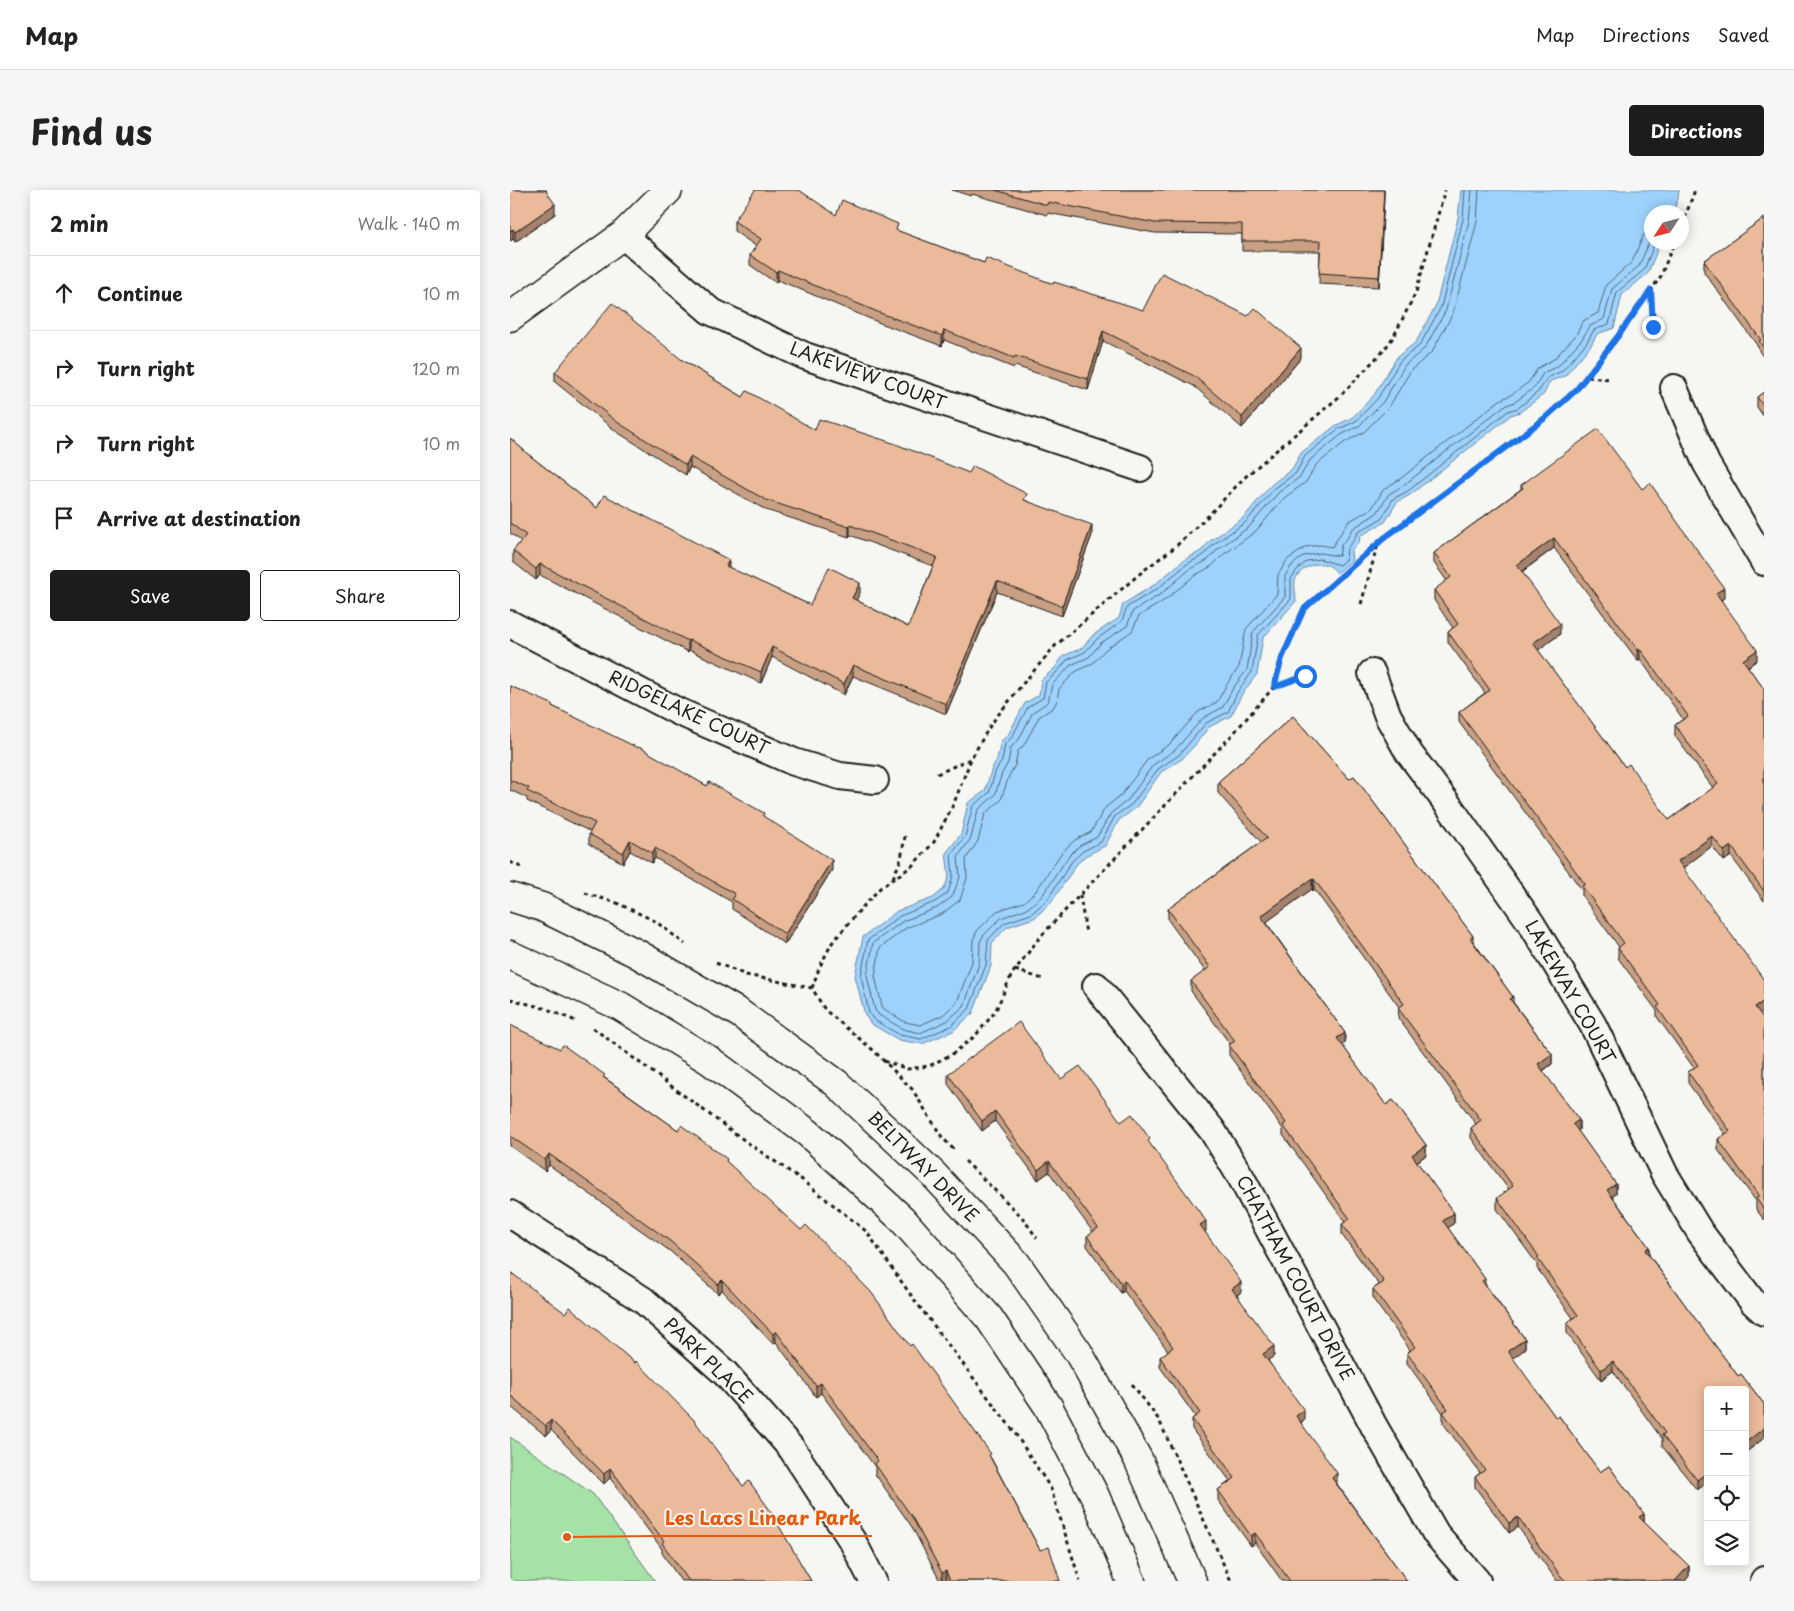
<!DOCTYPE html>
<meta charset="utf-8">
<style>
body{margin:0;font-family:"Playpen Sans",sans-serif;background:#f6f6f6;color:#222}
.controls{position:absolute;right:15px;bottom:15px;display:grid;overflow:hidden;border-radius:5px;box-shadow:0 2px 12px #0003}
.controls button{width:45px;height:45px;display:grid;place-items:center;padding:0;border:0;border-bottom:1px solid #e0e0e0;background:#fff;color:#222;font:25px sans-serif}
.compass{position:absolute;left:1134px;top:15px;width:45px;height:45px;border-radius:50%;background:#fff;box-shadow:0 2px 12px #0003;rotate:234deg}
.stop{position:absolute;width:15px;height:15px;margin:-11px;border:4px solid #1a73e8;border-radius:50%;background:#fff}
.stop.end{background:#1a73e8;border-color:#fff;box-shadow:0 1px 5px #0008}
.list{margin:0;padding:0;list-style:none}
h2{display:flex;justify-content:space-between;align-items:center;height:65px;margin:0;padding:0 20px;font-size:21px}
h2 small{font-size:16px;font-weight:400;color:#767676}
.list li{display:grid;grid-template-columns:32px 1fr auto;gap:15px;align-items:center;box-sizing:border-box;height:75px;padding:0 20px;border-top:1px solid #e0e0e0}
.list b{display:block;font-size:19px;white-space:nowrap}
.list em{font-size:16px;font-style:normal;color:#767676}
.actions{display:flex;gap:10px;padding:15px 20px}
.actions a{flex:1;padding:11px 0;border:1px solid #1c1c1c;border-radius:5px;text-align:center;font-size:18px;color:#1c1c1c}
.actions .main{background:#1c1c1c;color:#fff}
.icon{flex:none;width:28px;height:28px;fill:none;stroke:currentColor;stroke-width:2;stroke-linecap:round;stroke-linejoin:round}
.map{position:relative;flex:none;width:1254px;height:1391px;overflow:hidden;border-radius:5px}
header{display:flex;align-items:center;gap:30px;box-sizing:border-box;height:70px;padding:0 25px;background:#fff;border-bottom:1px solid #e0e0e0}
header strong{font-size:24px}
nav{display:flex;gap:28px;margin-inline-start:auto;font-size:18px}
.intro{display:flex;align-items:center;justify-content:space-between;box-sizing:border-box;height:120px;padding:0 30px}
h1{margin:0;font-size:35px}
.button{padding:12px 22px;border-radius:5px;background:#1c1c1c;color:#fff;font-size:18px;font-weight:700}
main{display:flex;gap:30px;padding:0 30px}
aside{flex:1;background:#fff;border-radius:5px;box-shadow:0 2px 12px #0003}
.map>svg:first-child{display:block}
.green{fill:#a5e2a8;stroke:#607f62}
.water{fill:#9ed2fc;stroke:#6a89a2}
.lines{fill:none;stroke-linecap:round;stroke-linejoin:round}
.shore{stroke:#506576;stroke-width:1}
.street-casing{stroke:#1c1c1c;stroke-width:30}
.secondary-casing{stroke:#1c1c1c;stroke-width:31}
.path{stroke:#1c1c1c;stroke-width:3;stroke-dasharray:4 4;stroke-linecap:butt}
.street{stroke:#f6f6f2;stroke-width:26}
.secondary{stroke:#f6f6f2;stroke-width:28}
.wall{fill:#c9a084;stroke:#1c1c1c;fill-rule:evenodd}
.shaded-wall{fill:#a4826c;stroke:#1c1c1c}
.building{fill:#eaba9a;stroke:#1c1c1c;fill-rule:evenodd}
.route{stroke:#1a73e8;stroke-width:6}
.labels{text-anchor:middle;stroke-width:4;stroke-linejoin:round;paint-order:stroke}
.street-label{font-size:18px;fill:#1c1c1c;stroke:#f6f6f2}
.leader{fill:none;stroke:#e8590c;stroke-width:2}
.callout-dot{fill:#e8590c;stroke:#f6f6f2;stroke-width:2}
.callout-label{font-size:19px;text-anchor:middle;font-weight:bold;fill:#e8590c;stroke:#f6f6f2;stroke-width:4;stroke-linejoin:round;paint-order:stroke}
</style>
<header>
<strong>Map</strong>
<nav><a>Map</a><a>Directions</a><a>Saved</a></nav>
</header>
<div class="intro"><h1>Find us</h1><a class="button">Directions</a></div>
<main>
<aside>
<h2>2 min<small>Walk · 140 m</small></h2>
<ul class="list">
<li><svg class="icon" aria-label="ahead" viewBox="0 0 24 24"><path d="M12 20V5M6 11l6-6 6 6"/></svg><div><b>Continue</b></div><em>10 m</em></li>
<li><svg class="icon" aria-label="right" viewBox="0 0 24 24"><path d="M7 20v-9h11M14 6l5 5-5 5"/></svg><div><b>Turn right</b></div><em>120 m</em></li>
<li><svg class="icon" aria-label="right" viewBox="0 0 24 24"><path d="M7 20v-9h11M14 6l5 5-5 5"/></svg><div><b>Turn right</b></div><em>10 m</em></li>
<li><svg class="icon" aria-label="arrive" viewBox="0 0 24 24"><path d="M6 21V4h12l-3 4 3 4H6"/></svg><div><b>Arrive at destination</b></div></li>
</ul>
<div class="actions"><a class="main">Save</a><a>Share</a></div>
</aside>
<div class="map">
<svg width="1254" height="1391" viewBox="0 0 1254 1391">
<rect width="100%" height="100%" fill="#f6f6f2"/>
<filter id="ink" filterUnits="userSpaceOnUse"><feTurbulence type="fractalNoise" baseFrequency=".02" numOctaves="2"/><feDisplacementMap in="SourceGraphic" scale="10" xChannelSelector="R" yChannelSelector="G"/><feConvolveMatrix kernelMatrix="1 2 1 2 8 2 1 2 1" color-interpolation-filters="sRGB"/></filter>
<g filter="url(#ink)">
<path class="green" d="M0,1247L83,1304L145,1391H0Z"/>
<path class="water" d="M951,0H1169L1168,9L1163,22H1142V52L1150,53L1138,83L1112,105L1104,138L1087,144L1081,155L1055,186L1040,191L1034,204L1010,222L1001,225L900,305L887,312L875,332L850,346L849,353L841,360L842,371L827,383C825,381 823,378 821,377C810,369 789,377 785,391C784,397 786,405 786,411L753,448L747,484L732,504L721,526L699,537L684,556L672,569L651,582L626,618L609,630L595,656L575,666L566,675L541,713L524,728L497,737L482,753L481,776L463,823L443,841L412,854L389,850L361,834L355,825L345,786L353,747L387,721L423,708L434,699L439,686L436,663L451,644L458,613L475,601L482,578L487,569L491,551L498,545L515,513L529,505L531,490L545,478L553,466L572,458L583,445L609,428L613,414L644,395L674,370L691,361L700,351L733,328L762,294L782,279L791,263L825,236L843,227L864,205L887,167L906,152L926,115L948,28Z"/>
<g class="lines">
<g class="shore">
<path d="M955,0L953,29L931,117L910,155L890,171L868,208L846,231L827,240L795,266L786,283L765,298L736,332L704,354L694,365L677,374L647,399L617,417L612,431L587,449L575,462L557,470L548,481L536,492L533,508L518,517L502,547L495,554L492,571L486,580L479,603L463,616L455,646L441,665L443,686L438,703L425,712L390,726L358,750L351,786L359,823L364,830L390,845L411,849L441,836L459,819L476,775L478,750L494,733L521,724L537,710L562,671L573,661L591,652L605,626L622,614L648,579L669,565L696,533L718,522L728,501L742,482L748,445L781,409V389L787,380L797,371L810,369L829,375L836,369L837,358L844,350L847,343L872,328L883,309L898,301L998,221L1008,218L1029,201L1037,188L1052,181L1077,152L1084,140L1099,134L1107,102L1134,80L1145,52"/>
<path d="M962,0L959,31L936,120L915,158L895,175L873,212L849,236L831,245L800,270L790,287L769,302L739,337L708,359L698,370L680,379L651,404L623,421L617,436L591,453L579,467L561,475L542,495L538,512L523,522L508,551L501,557L498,573L492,583L485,605L468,620L461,648L448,667L450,687L442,707L427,718L393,731L363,753L357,786L365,820L369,825L393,839L410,843L437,831L454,816L469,774L470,752L473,746L491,728L518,718L532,706L558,667L569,656L587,647L601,623L618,610L643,575L665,560L693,528L713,517L723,498L737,480L743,442L775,407V386L782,375L794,366L810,363L829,366L831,355L838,347L842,339L867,323L879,304L894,295L994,216L1005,212L1025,197L1033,183L1048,176L1072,149L1080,136L1094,129L1102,99L1129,76L1142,46"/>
<path d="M969,0L967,32L943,123L922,162L901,180L879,217L854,242L835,252L806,275L796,292L774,308L745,342L713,365L702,376L684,386L655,410L629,426L622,441L596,459L583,473L565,482L549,499L547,511L543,518L529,527L514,555L508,561L505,575L499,586L491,610L475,624L468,651L456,669L457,688L450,710L432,724L396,738L370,758L365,786L372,816L374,819L395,832L410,835L433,825L447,812L462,772L463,750L467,741L487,721L514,712L526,701L552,662L565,650L581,642L595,618L612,604L638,569L660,554L688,522L707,512L717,494L729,477L736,439L767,404L768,385L777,370L796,357L810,355L822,357L838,332L862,318L874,299L890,289L990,210L1001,205L1019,192L1028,178L1044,169L1066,145L1073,131L1088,123L1096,95L1122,72L1134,44L1142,36"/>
</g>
<defs>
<g id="street">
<path d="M113,45L200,121L295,166L630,278"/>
<path d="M1164,198L1196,273L1254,372"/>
<path d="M0,434L167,521L284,572L330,586L365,590"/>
<path d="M862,483L878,526L899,563L939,616L1021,733L1083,835L1154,983L1190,1042L1243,1112L1254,1122"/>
<path d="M586,796L702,940L732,989L865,1238L926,1344L967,1391"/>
<path d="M0,1024L133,1110L215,1183L282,1259L343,1352L363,1391"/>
<path d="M1254,1391V1390"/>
</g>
<g id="secondary">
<path d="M0,127L113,45L158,0"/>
<path d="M0,707L32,717L126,763L229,823L326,893L423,984L506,1073L568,1162L628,1269L682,1391"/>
<path d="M0,765L110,816L199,870L298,943L392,1029L479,1128L538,1216L585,1306L621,1391"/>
</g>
</defs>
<use href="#street" class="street-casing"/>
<use href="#secondary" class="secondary-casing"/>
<g class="path">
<path d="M1172,35L1185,0"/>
<path d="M1141,100L1143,137"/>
<path d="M1078,187L1101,189"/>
<path d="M851,414L868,354"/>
<path d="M765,497L795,486"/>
<path d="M427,584L460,569"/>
<path d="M0,672L11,677"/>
<path d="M383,688L391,669L395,646"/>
<path d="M75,703L107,713L145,731L175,754"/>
<path d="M570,705L576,744"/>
<path d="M206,773L236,785L302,798L315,820L363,860L402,899L432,947L445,961"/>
<path d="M505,780L533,789"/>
<path d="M302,798L310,776L322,753L348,722L370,698L402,676L424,652L444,613L461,569L481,534L511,496L545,456L633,381L665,357L697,327L734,288L830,206L874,160L884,146L906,102L935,0"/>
<path d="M0,809L37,819L68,832"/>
<path d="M83,838L242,956L291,989L357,1042L400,1104L505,1243L541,1299L570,1391"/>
<path d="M374,871L398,879L419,876L444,863L466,845L485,822L502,784L530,747L721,546L764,497L772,468L794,419L873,349L1035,228L1067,200L1108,147L1151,86L1164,52"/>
<path d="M455,971L512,1027L527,1048"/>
<path d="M622,1194L649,1230L721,1391"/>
</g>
<use href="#street" class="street"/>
<use href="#secondary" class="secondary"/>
</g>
<g class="wall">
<path d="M0,0H37L36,1L45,24L5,52L3,49L0,51Z"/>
<path d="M442,0H874L869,97L809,94L810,61H732V44L645,43L538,23L537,25L462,4L461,6Z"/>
<path d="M326,25L388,41L474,73L791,168L732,238L684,196L593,151L578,200L505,176L504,178L434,150L432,156L370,133L268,90L266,93L240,75V65L246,56L224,41V31Z"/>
<path d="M1254,28V168L1249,161V158L1194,82V71Z"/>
<path d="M172,170L233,207L305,240L517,311L582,345L552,426L487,402L436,524L343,486L334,505L262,467L251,493L179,460L178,462L30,385L26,390L3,372V361L11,351L0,343V248L19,265L87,318L300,415L350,403L346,410L398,437L423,376L340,345L339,347L256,320L180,277L176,285L107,242L45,192V182Z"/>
<path d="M1254,202V227L1247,217V207Z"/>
<path d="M1011,295L1132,299L1214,408L1211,410L1247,470L1238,477L1254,499V711L1221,666L1214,671L1202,656L1173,678L1250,824L1254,829V1030L1246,1019V1011L1208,960V949L1215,944L1178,893V882L1184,878L1147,827V821L1108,768V758L1109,757L1072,706V700L949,532V522L975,503L938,452V442L943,438L924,410V400L937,391L924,373V363L1011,299ZM1044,358L1128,471L1130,469L1173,529L1165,535V546L1203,598L1159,630L1115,577L1028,460L1050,444L1012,382Z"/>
<path d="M0,496L42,516L197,596L254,627L322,680L275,754L222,719V712L145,668L142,673L120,661L113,673L79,654V644L81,642L17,611V608L0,600Z"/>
<path d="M783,526L839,589L844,586L963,746V751L1003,807V812L1042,864V874L1033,881L1069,930V940L1068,941L1106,994V1004L1102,1006L1139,1057V1065L1184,1127L1228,1186L1231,1184L1254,1214V1248L1235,1263V1200H1198V1292L1187,1300L1152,1256V1249L1103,1181L1091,1190L1057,1143V1133L1063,1128L1027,1078V1074L987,1019V1008L999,1000L961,948V938L966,934L888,828L889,817L804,699L803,701L802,699L756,732L835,843V853L832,855L876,915L883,910L916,955V965L907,972L944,1023V1033L938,1038L975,1089V1094L1015,1149V1159L1002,1168L1046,1228L1049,1226L1090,1282L1099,1276L1134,1324V1332L1179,1376V1386L1175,1391H1047L1008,1337L999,1343L965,1297V1287L970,1283L933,1233V1223L897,1173V1163L900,1160L863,1109V1099L869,1095L832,1045V1034L835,1032L773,945V939L719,865V855L720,854L681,801V791L695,781L658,730V719L751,652L708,603V592Z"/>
<path d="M0,835L95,888L168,940L217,972L481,1268L530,1360L550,1391H430L402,1337L365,1284V1277L311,1203L306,1207L266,1152L263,1154L212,1100L208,1104L160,1061L39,975L35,981L0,956Z"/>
<path d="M438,884L551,889L640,955L696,1041L695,1042L731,1102L727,1105L764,1166L758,1170L794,1230L791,1233L827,1294L897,1391H772L745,1353L741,1356L708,1310V1300L720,1291L682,1239V1229L685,1226L650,1177V1167L658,1161L614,1101L611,1103L577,1056V1046L583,1042L539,982L528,990L485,931L472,941L438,894Z"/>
<path d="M0,1082L233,1296L270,1339L301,1391H171L152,1363V1359L100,1288L94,1294L41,1240L36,1246L0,1216Z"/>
</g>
<g class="shaded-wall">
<path d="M874,0V9L869,97V87Z"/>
<path d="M45,14V24L5,52V42Z"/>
<path d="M3,39V49L0,51V41Z"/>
<path d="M268,80V90L266,93V82Z"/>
<path d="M434,140V150L432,156V146Z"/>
<path d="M593,141V151L578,200V189Z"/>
<path d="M791,158V168L732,238V227Z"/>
<path d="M180,267V277L176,285V275Z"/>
<path d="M340,335V345L339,347V337Z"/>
<path d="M582,335V345L552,426V416Z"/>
<path d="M1044,348V358L1007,385V375Z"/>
<path d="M219,370V381L216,376Z"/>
<path d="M30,374V385L26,390V379Z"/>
<path d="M487,391V402L436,524V514Z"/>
<path d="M350,393V403L342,418V408Z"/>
<path d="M1214,398V408L1206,413V403Z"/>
<path d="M1050,434V444L1023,464V453Z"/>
<path d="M179,450V460L178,462V451Z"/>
<path d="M262,457V467L251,493V482Z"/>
<path d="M1130,459V469L1128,471V460Z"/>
<path d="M1247,460V470L1233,480V470Z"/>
<path d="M343,475V486L334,505V494Z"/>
<path d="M1202,646V656L1168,682V671Z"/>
<path d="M120,650V661L113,673V663Z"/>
<path d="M1221,656V666L1214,671V661Z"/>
<path d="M145,658V668L142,673V663Z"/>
<path d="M322,670V680L275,754V744Z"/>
<path d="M802,689V699L751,736V726Z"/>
<path d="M804,689V699L803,701V690Z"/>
<path d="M1254,811V821L1245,828V817Z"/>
<path d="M835,843V853L827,859V848Z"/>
<path d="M1042,864V874L1028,884V874Z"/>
<path d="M485,921V931L472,941V931Z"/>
<path d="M1069,930V940L1063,945V934Z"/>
<path d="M916,955V965L902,975V965Z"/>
<path d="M39,964V975L35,981V970Z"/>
<path d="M539,971V982L528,990V980Z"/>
<path d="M1106,994V1004L1097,1010V1000Z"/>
<path d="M944,1023V1033L933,1042V1031Z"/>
<path d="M696,1031V1041L690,1046V1035Z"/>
<path d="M1139,1057V1067L1135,1060Z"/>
<path d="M212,1090V1100L208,1104V1094Z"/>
<path d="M614,1090V1101L611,1103V1093Z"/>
<path d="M731,1092V1102L722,1109V1099Z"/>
<path d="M266,1141V1152L263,1154V1144Z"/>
<path d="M1015,1149V1159L998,1172V1161Z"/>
<path d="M764,1156V1166L753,1174V1164Z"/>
<path d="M1103,1171V1181L1091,1190V1180Z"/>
<path d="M311,1193V1203L306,1207V1196Z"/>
<path d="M794,1220V1230L786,1236V1226Z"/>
<path d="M41,1230V1240L36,1246V1236Z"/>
<path d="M1254,1238V1248L1235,1263V1253Z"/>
<path d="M100,1278V1288L94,1294V1284Z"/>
<path d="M1198,1282V1292L1187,1300V1290Z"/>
<path d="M827,1283V1294L822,1298V1288Z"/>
<path d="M1134,1324V1334L1129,1327Z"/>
<path d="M1008,1327V1337L999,1343V1333Z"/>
<path d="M745,1343V1353L741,1356V1346Z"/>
<path d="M1179,1376V1386L1175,1391H1165Z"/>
<path d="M436,1381V1391H432V1383Z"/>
</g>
<g class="building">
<path d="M0,0H35L45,14L5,42L3,39L0,41Z"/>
<path d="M245,0H289L326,25L332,10L388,34L386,40L474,73L476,68L543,94L544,92L633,120L652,83L738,126L745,118L791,158L732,227L684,186L593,141L578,189L505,166L504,168L434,140L432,146L370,123L268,80L266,82L240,65L251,49L224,31Z"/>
<path d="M485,0H874L869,87L809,83L811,51H732V34L645,33L538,12L537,15Z"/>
<path d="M1254,28V158L1249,151L1251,150L1194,71Z"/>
<path d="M102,113L172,170L233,207L237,201L305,240L309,229L383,253L459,283L463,276L517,304L514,310L582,335L552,416L487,391L436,514L343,475L334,494L262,457L251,482L179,450L178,451L30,374L26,379L3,361L16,345L0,333V248L19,265L87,318L94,305L219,370L216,376L300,415L319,377L350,393L342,408L398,437L427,367L340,335L339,337L256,310L180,267L176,275L107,232L45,182Z"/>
<path d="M1254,202V217L1247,207Z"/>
<path d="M1088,239L1132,299L1140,293L1214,398L1206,403L1247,460L1233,470L1254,499V701L1221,656L1214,661L1202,646L1168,671L1254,790V811L1245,817L1254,829V1020L1246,1008L1249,1006L1208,949L1220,941L1178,882L1188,875L1147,817L1150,815L1108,758L1114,753L1072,696L1075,694L949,522L980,500L938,442L948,434L924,400L941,387L924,363L1013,298L1011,295ZM1044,348L1128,460L1130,459L1178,526L1165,535L1208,594L1159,630L1119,574L1115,577L1023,453L1050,434L1007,375Z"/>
<path d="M0,496L42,514V516L128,558L129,557L197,596L199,592L254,623L253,626L322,670L275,744L222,709L225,704L145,658L142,663L120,650L113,663L79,644L85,633L17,601L19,598L0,590Z"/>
<path d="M783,526L839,589L844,586L963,746L960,748L1003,807L1000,809L1042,864L1028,874L1069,930L1063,934L1106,994L1097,1000L1139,1057L1135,1060L1184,1127L1228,1186L1231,1184L1254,1214V1238L1235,1253V1200H1198V1282L1187,1290L1152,1245L1155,1243L1103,1171L1091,1180L1057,1133L1068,1125L1027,1068L1029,1067L987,1008L1003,996L961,938L971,930L888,818L894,814L804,689L803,690L802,689L751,726L835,843L827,848L876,915L883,910L916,955L902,965L944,1023L933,1031L975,1089L972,1091L1015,1149L998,1161L1046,1228L1049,1226L1090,1282L1099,1276L1134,1324L1129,1327L1179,1376L1165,1391H1056L1050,1385L1008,1327L999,1333L965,1287L975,1280L933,1222L938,1219L897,1163L905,1157L863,1099L874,1092L832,1034L840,1029L773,935L776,933L719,855L725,851L681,791L700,777L658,719L757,648L708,592Z"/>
<path d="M509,832L551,889L570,876L611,932L622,924L640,949L638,951L696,1031L690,1035L731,1092L722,1099L764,1156L753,1164L794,1220L786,1226L827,1283L822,1288L897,1391H780L745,1343L741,1346L708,1300L725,1288L682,1229L690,1223L650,1167L663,1157L614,1090L611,1093L577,1046L588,1038L539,971L528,980L485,921L472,931L438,884Z"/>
<path d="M0,835L50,859L53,855L95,885L93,887L168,940L171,935L217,969L216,971L291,1040L296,1035L361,1102L400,1156L402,1154L481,1264L479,1265L530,1360L539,1357L550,1391H440L436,1381L432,1383L402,1327L365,1274L368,1271L311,1193L306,1196L266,1141L263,1144L212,1090L208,1094L160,1051L39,964L35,970L0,946Z"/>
<path d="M0,1082L55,1123L60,1117L125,1173L126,1171L184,1230L233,1296L239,1291L270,1334L269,1336L301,1391H179L152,1353L154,1351L100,1278L94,1284L41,1230L36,1236L0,1205Z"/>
</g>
</g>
<g class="lines" filter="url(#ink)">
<path class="route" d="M795,486L764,497L772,468L794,419L873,349L1035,228L1066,200L1108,146L1141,100L1143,137"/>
</g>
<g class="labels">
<g class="street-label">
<text transform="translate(358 186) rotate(20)" y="6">LAKEVIEW COURT</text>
<text transform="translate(179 523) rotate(25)" y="6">RIDGELAKE COURT</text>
<text transform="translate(1060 802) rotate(60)" y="6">LAKEWAY COURT</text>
<text transform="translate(413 977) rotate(45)" y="6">BELTWAY DRIVE</text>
<text transform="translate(785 1088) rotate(62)" y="6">CHATHAM COURT DRIVE</text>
<text transform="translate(198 1171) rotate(44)" y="6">PARK PLACE</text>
</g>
</g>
<path class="leader" d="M57 1347L143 1346H362"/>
<circle class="callout-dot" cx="57" cy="1347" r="5"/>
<g class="callout-label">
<text x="253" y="1335">Les Lacs Linear Park</text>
</g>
</svg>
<div class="controls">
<button>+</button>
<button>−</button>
<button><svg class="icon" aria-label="locate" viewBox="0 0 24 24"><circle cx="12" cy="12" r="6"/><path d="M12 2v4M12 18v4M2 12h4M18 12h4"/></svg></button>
<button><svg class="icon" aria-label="layers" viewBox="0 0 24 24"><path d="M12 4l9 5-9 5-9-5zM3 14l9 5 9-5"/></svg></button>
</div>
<svg class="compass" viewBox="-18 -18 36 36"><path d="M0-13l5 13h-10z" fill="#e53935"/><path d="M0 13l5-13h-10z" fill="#767676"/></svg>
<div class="stop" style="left:795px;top:486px"></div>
<div class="stop end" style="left:1143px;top:137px"></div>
</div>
</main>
